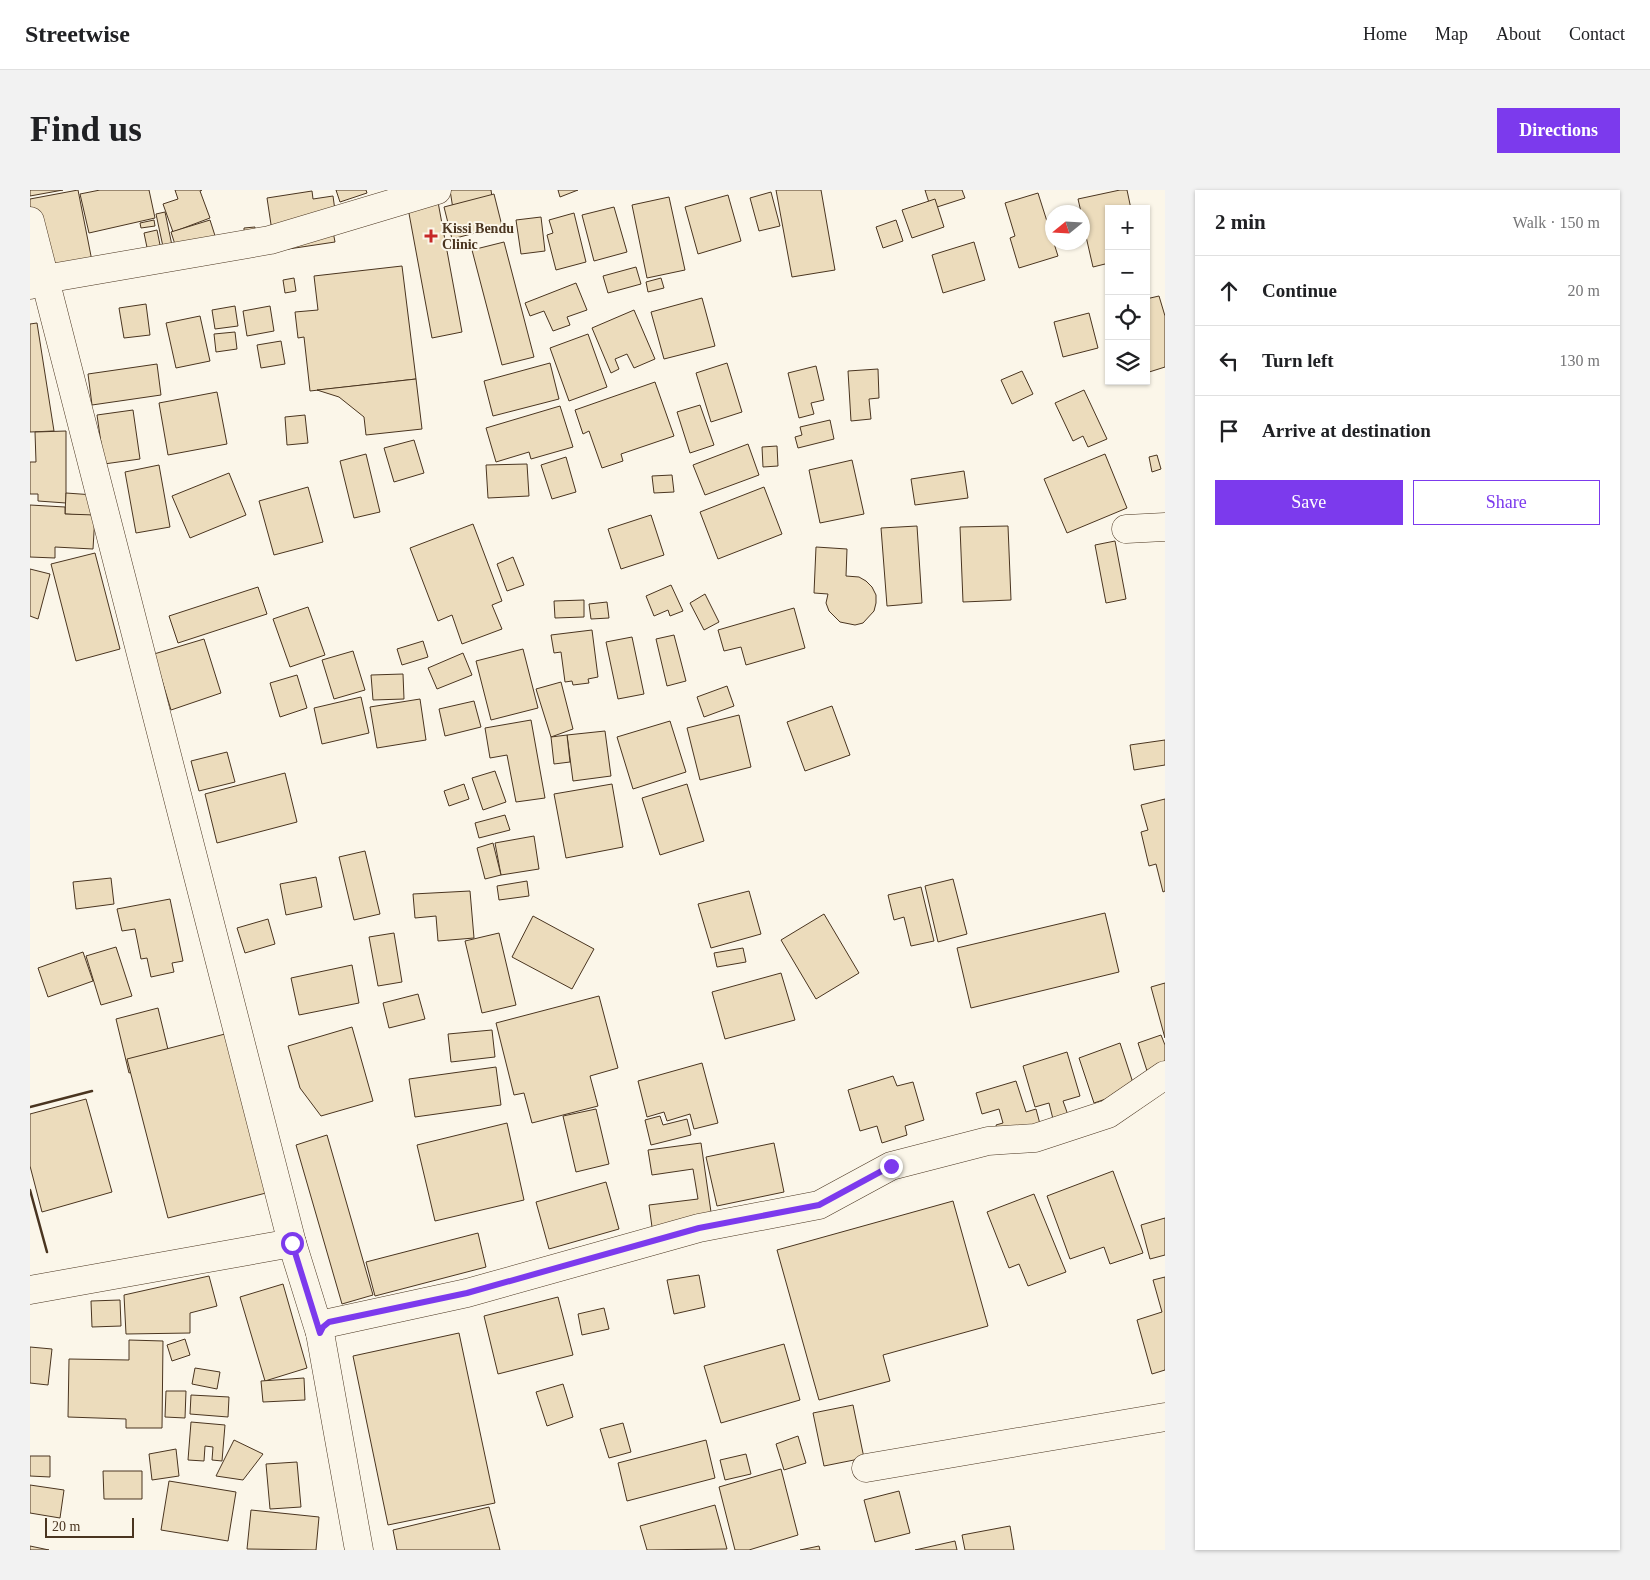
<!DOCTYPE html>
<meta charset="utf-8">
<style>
body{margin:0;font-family:Georgia,serif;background:#f2f2f2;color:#202124}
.controls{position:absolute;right:15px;top:15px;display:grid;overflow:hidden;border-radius:0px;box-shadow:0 1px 4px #0004}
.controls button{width:45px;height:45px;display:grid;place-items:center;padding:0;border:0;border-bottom:1px solid #e0e0e0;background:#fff;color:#202124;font:25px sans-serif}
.compass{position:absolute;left:1015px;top:15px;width:45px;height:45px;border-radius:50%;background:#fff;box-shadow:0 1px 4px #0004;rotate:252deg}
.scale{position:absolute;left:15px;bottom:12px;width:89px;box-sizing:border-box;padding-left:5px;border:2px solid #4a3520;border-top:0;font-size:14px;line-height:18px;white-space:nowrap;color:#4a3520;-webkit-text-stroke:4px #fbf6e9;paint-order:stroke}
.stop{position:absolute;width:15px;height:15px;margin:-11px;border:4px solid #7c3aed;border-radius:50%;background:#fff}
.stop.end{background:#7c3aed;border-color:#fff;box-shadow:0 1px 5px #0008}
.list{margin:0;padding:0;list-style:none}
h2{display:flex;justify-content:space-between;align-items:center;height:65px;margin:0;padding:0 20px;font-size:21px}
h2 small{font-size:16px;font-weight:400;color:#757577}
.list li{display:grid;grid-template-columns:32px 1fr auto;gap:15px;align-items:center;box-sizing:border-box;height:70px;padding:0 20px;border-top:1px solid #e0e0e0}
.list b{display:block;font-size:19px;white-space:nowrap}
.list em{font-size:16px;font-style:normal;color:#757577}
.actions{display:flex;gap:10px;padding:15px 20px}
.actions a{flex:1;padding:11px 0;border:1px solid #7c3aed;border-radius:0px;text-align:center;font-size:18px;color:#7c3aed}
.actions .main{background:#7c3aed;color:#fff}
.icon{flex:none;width:28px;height:28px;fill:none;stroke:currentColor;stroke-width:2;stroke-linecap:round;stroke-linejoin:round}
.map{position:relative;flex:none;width:1135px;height:1360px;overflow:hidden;border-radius:0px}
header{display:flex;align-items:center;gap:30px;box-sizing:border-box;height:70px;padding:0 25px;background:#fff;border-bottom:1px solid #e0e0e0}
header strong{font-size:24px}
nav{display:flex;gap:28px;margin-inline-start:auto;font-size:18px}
.intro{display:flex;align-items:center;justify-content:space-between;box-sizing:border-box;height:120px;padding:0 30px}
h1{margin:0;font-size:35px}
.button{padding:12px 22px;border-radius:0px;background:#7c3aed;color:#fff;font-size:18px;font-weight:700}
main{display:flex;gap:30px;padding:0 30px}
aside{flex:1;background:#fff;border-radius:0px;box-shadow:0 1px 4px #0004}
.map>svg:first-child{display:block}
.building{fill:#ecdcbc;stroke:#4a3520}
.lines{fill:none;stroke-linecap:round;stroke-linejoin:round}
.minor-casing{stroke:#4a3520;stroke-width:29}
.minor{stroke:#fbf6e9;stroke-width:28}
.wall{stroke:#4a3520;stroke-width:2.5}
.route{stroke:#7c3aed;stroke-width:6}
.poi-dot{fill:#c62828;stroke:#fbf6e9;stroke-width:2}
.labels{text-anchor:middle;stroke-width:4;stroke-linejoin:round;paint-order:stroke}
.poi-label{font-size:14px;font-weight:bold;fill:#4a3520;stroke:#fbf6e9;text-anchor:start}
</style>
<header>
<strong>Streetwise</strong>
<nav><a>Home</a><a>Map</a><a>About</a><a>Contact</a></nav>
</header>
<div class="intro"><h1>Find us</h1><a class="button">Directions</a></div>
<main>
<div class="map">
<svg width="1135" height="1360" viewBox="0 0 1135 1360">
<rect width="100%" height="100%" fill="#fbf6e9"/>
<g class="building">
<path d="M0,0H33L0,6Z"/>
<path d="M48,0L62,71L25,78L0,18V9Z"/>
<path d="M70,0H119L125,28L59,43L50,4Z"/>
<path d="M145,0H172L170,1L180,28L143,42L133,14L148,9Z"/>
<path d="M306,0H336L337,3L310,12Z"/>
<path d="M420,0H461L463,14L423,19Z"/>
<path d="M528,0H548L530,7Z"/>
<path d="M746,0H791L805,80L762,87Z"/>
<path d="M895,0H932L935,8L901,19Z"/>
<path d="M1090,0H1097L1101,19H1079V73L1063,77L1052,29V22H1051L1048,9Z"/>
<path d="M282,1L283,9L303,6L307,35L302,36L305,52L245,61L237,8Z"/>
<path d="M741,2L750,36L729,41L720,8Z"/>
<path d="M1008,3L1028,66L989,78L980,48L985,46L975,13Z"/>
<path d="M464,4L472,36L422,49L414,17Z"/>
<path d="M698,5L711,51L668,64L655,17Z"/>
<path d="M639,7L655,80L617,88L602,15Z"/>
<path d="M905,9L914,37L882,48L872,20Z"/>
<path d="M408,12L432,142L402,148L378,18Z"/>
<path d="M584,17L597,62L564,71L552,25Z"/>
<path d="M135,22L144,65L135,66L126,24Z"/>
<path d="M544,23L556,72L526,80L517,45L523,43L519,30Z"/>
<path d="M511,27L515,61L491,64L486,30Z"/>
<path d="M124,30L125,36L111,38L110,33Z"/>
<path d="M180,30L187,52L148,64L141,42Z"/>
<path d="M866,30L873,51L853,58L846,37Z"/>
<path d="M225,37V45H214V38Z"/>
<path d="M127,40L132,65L119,67L114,43Z"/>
<path d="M474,52L504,167L472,175L442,60Z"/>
<path d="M944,52L955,90L913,103L902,65Z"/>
<path d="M372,76L386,189L280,201L274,147L268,148L265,122L288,120L284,86Z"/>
<path d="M606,77L611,94L578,103L573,86Z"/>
<path d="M264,88L266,101L255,103L253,90Z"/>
<path d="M631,88L634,98L618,102L616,92Z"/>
<path d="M546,93L557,120L537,127L540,135L523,141L514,121L500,126L495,113Z"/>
<path d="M1129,106L1135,126V177L1116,183V109Z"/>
<path d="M672,108L685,156L634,169L621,122Z"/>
<path d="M116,114L120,145L94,148L89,118Z"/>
<path d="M205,116L208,136L185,139L182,120Z"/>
<path d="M240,116L244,141L217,146L213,121Z"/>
<path d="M604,120L625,169L604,178L597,164L585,169L589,179L581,183L562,138Z"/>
<path d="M1059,123L1068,158L1033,167L1024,132Z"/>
<path d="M170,126L180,171L146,178L136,133Z"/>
<path d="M7,133L24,241L0,242V134Z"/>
<path d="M205,142L207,159L186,162L184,144Z"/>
<path d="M558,144L577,197L539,211L520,158Z"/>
<path d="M251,151L255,174L231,178L227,155Z"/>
<path d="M520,173L529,209L463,226L454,191Z"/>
<path d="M697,173L712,222L681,232L666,183Z"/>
<path d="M127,174L131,205L62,215L58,184Z"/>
<path d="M786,176L794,210L781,213L784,224L769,228L758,183Z"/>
<path d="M848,179L849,208L839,209L841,229L821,231L818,181Z"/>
<path d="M992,181L1003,204L982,214L971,190Z"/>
<path d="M386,189L392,239L336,245L334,227L309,207L287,200Z"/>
<path d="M625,192L644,246L591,264L593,271L572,278L559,241L553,244L545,220Z"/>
<path d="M1054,200L1077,249L1058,257L1053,246L1043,251L1025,213Z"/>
<path d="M187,202L197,254L138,265L129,213Z"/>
<path d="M670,215L684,255L660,263L647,222Z"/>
<path d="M530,216L543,257L501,269L499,262L466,272L456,238Z"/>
<path d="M103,220L110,269L74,274L67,225Z"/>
<path d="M275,225L278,253L257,255L255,227Z"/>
<path d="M800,230L804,249L768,258L765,247L772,245L770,237Z"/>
<path d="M36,241V313L8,311V304H0V272H6L5,242Z"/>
<path d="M384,250L394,283L364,292L354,258Z"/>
<path d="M718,254L729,285L675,305L663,275Z"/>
<path d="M747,256L748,276L733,277L732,257Z"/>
<path d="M336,264L350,322L324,328L310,271Z"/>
<path d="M1075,264L1097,318L1037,343L1014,289Z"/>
<path d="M1127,265L1131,279L1122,282L1119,267Z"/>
<path d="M536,267L546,302L522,309L511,275Z"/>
<path d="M822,270L834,324L790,333L779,280Z"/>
<path d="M497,274L499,306L458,308L456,275Z"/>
<path d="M129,275L140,337L106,343L95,282Z"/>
<path d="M934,281L938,308L885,315L881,289Z"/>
<path d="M199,283L216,325L160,348L142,306Z"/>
<path d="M642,285L644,302L624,303L622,286Z"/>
<path d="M278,297L293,352L244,365L229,311Z"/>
<path d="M734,297L752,344L688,369L670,322Z"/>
<path d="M36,303L64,305L63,326L35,324Z"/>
<path d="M0,315L35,317V324L65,325L63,359L25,357V368L0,367Z"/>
<path d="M621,325L634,365L591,379L578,339Z"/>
<path d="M443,334L472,411L462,415L472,439L432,454L422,425L408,431L380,358Z"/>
<path d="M887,336L892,413L857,416L851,338Z"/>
<path d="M978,336L981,410L933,412L930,337Z"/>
<path d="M1085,351L1096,409L1076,413L1065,355Z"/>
<path d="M786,357L817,359L816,386L829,387L836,391L842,397L846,405V413L844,421L833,433L825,435L810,432L799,421L796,413L798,404L784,403Z"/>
<path d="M65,363L90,459L46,471L21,374Z"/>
<path d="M483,367L494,395L477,401L467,374Z"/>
<path d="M0,379L20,384L8,429L0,426Z"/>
<path d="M641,395L653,421L640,426L638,420L624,426L616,406Z"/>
<path d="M228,397L237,424L148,453L139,426Z"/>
<path d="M675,404L689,432L674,440L660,413Z"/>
<path d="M554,410V427L525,428L524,411Z"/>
<path d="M577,412L579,428L561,429L559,414Z"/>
<path d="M278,417L295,465L260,477L243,429Z"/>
<path d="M764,418L775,458L716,475L711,457L694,461L688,440Z"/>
<path d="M562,440L568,487L558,489L559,493L543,495L542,491L535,492L531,462L524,463L521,445Z"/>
<path d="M644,445L656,491L637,496L626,449Z"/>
<path d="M602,447L614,504L588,509L576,452Z"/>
<path d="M174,449L191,503L141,520L124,464Z"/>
<path d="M393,451L398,467L372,475L367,459Z"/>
<path d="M493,459L508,518L461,530L446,471Z"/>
<path d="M323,461L335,500L304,509L292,470Z"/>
<path d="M433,463L442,485L407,499L398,478Z"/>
<path d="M373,484L374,509L343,510L341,485Z"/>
<path d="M267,485L277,518L250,527L240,493Z"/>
<path d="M531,492L543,539L521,547L506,499Z"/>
<path d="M697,496L704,516L674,527L667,507Z"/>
<path d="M331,507L339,543L292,554L284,518Z"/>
<path d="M390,509L396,550L347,558L340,517Z"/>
<path d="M444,511L451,537L415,546L409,519Z"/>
<path d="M802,516L820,565L775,581L757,532Z"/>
<path d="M709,525L721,577L670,590L657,538Z"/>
<path d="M501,530L515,608L486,612L477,565L460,568L455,538Z"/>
<path d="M640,531L656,582L603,599L587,547Z"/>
<path d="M575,541L581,586L543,591L537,545Z"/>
<path d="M537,545L540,572L524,574L521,547Z"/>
<path d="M1135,550V575L1104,580L1100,555Z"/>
<path d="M197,562L205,592L169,601L161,571Z"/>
<path d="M465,581L476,612L453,620L442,588Z"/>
<path d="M255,583L267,632L187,653L175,604Z"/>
<path d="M434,594L439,609L419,616L414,601Z"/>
<path d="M582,594L593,657L536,668L524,604Z"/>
<path d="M657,594L674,651L630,665L612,608Z"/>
<path d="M1135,609V701L1133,702L1126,674L1119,676L1111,642L1118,640L1111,615Z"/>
<path d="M475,625L480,640L449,648L445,633Z"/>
<path d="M504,646L509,679L471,685L465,653Z"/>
<path d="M463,653L471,685L455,689L447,658Z"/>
<path d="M335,661L350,724L324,730L309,667Z"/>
<path d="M286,687L292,717L256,725L250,694Z"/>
<path d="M81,688L84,714L46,719L43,692Z"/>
<path d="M923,689L937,744L908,752L895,696Z"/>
<path d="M497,691L499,706L469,710L467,696Z"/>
<path d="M891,697L904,751L881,756L874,727L864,730L858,705Z"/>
<path d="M440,701L444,748L408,751L406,726L385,728L383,704Z"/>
<path d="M719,701L731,744L681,758L668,714Z"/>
<path d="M140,709L153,771L142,773L144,782L121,787L117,768L111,769L105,739L92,741L87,719Z"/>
<path d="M1075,723L1089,782L941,818L927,758Z"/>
<path d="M794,724L829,783L786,809L751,750Z"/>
<path d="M503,726L564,759L542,799L482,767Z"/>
<path d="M238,729L245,754L215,763L207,738Z"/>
<path d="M364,743L372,792L348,796L339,747Z"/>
<path d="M469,743L486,815L452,823L435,751Z"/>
<path d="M86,757L102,806L71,815L56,766Z"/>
<path d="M713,758L716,772L687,777L684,763Z"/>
<path d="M53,762L63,791L18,807L8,778Z"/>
<path d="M322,775L329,813L269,825L261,788Z"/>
<path d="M751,783L765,830L695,849L682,802Z"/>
<path d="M1135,793V848L1121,797Z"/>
<path d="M388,804L395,829L359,838L353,813Z"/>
<path d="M569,806L588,878L560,886L568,916L502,933L494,903L484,905L466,833Z"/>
<path d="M128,818L141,872L99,883L86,829Z"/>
<path d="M322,837L343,911L291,926L270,898L258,856Z"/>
<path d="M462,840L465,867L421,872L418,844Z"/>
<path d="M195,844L236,1003L138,1028L97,869Z"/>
<path d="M1131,845L1135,855V878L1118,884L1108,853Z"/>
<path d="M1090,853L1105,899L1064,913L1049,868Z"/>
<path d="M1037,862L1050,906L1033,911L1038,925L1023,929L1019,913L1005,917L993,876Z"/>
<path d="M672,873L688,933L664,939L660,924L637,931L634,922L617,927L608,891Z"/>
<path d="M466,877L471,915L385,927L379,889Z"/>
<path d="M863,886L867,896L883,892L894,930L875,936L877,945L852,953L847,936L830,941L818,900Z"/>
<path d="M986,891L996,922L1006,919L1010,934L969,946L966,935L973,933L969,919L952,924L946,903Z"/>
<path d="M56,909L82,1002L12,1022L0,976V924Z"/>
<path d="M566,919L579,974L546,982L533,926Z"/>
<path d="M630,926L633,935L657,929L661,945L621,955L615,930Z"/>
<path d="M477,933L494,1010L405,1031L387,955Z"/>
<path d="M297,945L343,1105L312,1114L266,955Z"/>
<path d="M671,953L682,1029L622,1037L619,1015L668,1009L663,979L622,985L618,960Z"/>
<path d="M744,953L754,1002L687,1016L676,967Z"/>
<path d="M1083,981L1113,1063L1080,1074L1074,1057L1040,1069L1017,1006Z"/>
<path d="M576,992L589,1039L519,1059L506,1012Z"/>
<path d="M1004,1004L1036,1082L998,1096L989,1074L979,1078L957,1022Z"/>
<path d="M923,1011L958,1136L853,1165L860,1191L789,1210L747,1060Z"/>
<path d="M1135,1028V1065L1120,1069L1111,1035Z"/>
<path d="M448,1043L456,1077L345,1106L336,1072Z"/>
<path d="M669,1085L675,1117L644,1124L637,1090Z"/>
<path d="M179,1086L187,1116L160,1123V1143L96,1144L94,1105Z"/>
<path d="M1135,1087V1180L1122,1184L1107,1130L1132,1122L1123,1090Z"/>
<path d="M253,1094L277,1178L235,1191L210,1107Z"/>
<path d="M528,1107L543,1165L468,1184L454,1126Z"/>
<path d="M90,1110L91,1136L62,1137L61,1111Z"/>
<path d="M574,1118L579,1139L552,1145L548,1124Z"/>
<path d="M429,1143L465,1313L358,1335L323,1166Z"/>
<path d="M155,1149L160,1165L142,1171L137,1155Z"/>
<path d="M99,1150L133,1151L132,1238H96V1229L38,1227L39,1169L99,1170Z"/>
<path d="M754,1154L770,1210L691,1233L674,1176Z"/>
<path d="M0,1157L22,1159L18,1195L0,1193Z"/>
<path d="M165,1178L190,1182L187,1199L162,1194Z"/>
<path d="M274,1188L275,1210L233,1212L231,1191Z"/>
<path d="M533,1194L543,1227L517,1236L506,1202Z"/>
<path d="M136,1201H156L155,1228L135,1227Z"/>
<path d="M161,1205L199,1207L198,1227L160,1224Z"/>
<path d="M823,1215L834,1268L794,1276L783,1223Z"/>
<path d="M161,1232L195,1235L192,1271L182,1270L183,1257L175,1256L174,1271L158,1270Z"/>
<path d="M593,1233L601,1262L579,1268L570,1239Z"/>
<path d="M768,1246L776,1273L754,1280L746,1254Z"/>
<path d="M204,1250L233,1264L213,1290L186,1286Z"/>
<path d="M676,1250L685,1288L597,1311L588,1273Z"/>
<path d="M146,1259L149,1286L122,1290L119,1264Z"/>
<path d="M716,1264L721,1284L695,1290L690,1270Z"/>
<path d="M0,1266H20V1287L0,1286Z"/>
<path d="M267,1272L271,1317L240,1319L236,1274Z"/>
<path d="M751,1279L768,1345L719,1360H705L689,1297Z"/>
<path d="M73,1281H112V1309H74Z"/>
<path d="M139,1291L206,1302L198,1351L131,1340Z"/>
<path d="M0,1295L34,1300L30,1328L0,1323Z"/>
<path d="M869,1301L880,1343L845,1352L834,1310Z"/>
<path d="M685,1315L697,1359L617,1360L610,1336Z"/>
<path d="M459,1317L470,1360H367L363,1340Z"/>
<path d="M221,1320L289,1327L286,1360L217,1359Z"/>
<path d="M980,1336L984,1360H935L932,1345Z"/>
<path d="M925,1351L927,1360H885Z"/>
<path d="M0,1356L19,1360H0Z"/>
<path d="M789,1356L790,1360H770Z"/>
</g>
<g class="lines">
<defs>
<g id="minor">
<path d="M0,31L262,1053L290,1143L329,1360"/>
<path d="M0,95L15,89L240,50L407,0"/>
<path d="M1096,339L1135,337"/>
<path d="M0,1100L262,1053"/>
<path d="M290,1143L293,1137L299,1133L437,1103L669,1038L789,1015L861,976L958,951L1005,948L1078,924L1135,885"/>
<path d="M836,1278L1135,1227"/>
</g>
</defs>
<use href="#minor" class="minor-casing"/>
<use href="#minor" class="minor"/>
<g class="wall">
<path d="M0,917L62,901"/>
<path d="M0,1000L17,1062"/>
</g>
</g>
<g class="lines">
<path class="route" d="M262,1053L290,1143L293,1137L299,1132L437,1103L669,1038L789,1015L861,976"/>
</g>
<path class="poi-dot" d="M398.5 38.5h5v5h5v5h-5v5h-5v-5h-5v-5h5z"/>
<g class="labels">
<g class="poi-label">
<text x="412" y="43">Kissi Bendu<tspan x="412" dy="16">Clinic</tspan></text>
</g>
</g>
</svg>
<div class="controls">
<button>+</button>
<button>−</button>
<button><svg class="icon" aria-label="locate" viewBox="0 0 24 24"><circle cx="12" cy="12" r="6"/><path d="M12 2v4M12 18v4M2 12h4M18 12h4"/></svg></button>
<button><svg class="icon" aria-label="layers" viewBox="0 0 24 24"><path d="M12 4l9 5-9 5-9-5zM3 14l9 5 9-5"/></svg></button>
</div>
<svg class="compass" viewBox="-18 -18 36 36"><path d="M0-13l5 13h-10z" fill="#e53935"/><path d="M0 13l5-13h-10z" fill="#757577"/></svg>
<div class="scale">20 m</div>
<div class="stop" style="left:262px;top:1053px"></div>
<div class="stop end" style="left:861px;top:976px"></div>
</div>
<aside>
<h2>2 min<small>Walk · 150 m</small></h2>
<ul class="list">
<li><svg class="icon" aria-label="ahead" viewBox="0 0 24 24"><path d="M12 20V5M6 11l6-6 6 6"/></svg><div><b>Continue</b></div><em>20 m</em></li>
<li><svg class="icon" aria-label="left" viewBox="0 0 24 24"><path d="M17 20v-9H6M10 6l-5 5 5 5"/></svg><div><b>Turn left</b></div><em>130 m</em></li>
<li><svg class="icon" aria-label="arrive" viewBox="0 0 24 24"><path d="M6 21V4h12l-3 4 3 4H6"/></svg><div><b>Arrive at destination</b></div></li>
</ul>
<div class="actions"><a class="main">Save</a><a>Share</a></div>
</aside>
</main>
